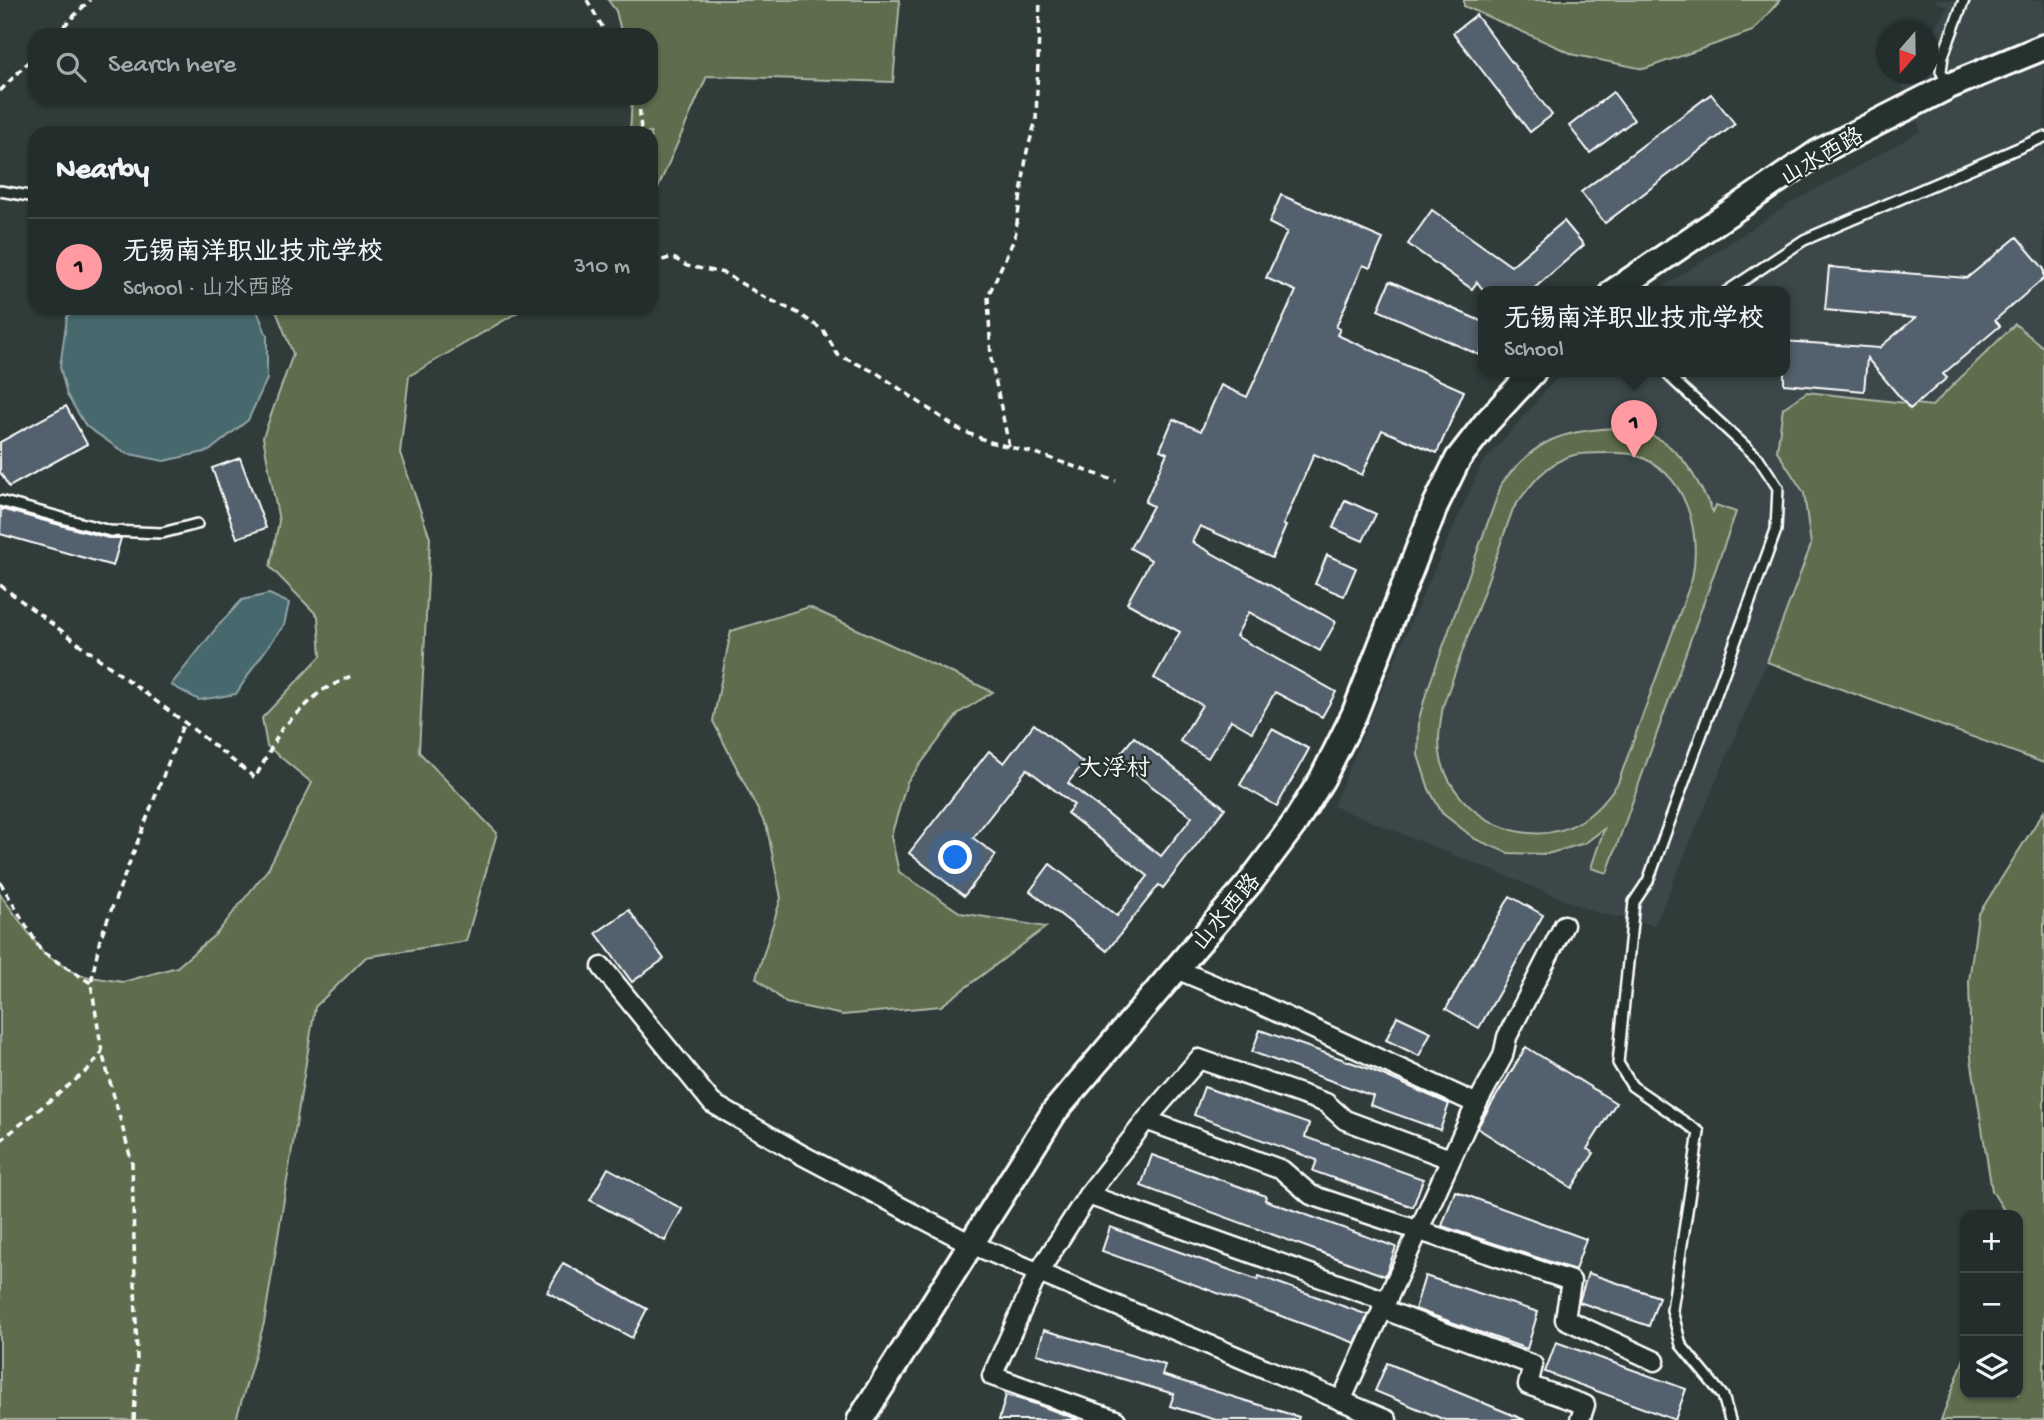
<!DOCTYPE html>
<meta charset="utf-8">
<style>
body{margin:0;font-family:"Gochi Hand","LXGW WenKai TC",sans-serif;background:#2f3938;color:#f1f3f6}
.controls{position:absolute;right:21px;bottom:21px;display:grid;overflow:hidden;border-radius:14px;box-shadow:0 2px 5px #0004}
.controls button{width:63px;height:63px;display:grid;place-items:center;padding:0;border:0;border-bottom:2px solid #404948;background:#232d2c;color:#f1f3f6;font:35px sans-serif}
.compass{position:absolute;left:1876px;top:21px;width:63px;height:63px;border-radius:50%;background:#232d2c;box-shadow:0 2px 5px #0004;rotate:200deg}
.you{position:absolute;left:956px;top:858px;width:24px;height:24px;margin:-18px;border:5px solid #fff;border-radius:50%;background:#1a73e8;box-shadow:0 0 0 10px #1a73e833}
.badge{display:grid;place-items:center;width:46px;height:46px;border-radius:50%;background:#ff9aa2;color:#111;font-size:23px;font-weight:700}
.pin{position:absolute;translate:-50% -58px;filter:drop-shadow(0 2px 4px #0008)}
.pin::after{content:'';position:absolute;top:37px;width:24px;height:21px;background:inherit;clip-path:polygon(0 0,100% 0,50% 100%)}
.popup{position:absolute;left:1478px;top:286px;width:312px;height:91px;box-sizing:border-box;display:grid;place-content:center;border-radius:14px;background:#232d2c;filter:drop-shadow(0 2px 5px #0005);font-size:23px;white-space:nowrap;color:#a3a8a9}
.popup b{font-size:26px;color:#f1f3f6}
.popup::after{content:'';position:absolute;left:50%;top:100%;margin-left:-14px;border:14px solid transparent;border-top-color:#232d2c}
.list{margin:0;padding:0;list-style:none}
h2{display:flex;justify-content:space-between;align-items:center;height:91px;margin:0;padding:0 28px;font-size:30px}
h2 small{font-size:23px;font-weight:400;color:#a3a8a9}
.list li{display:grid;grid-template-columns:46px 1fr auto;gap:21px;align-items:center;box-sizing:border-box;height:98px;padding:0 28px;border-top:2px solid #404948}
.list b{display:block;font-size:26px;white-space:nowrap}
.list p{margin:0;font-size:23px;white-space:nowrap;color:#a3a8a9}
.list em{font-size:23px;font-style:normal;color:#a3a8a9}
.icon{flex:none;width:38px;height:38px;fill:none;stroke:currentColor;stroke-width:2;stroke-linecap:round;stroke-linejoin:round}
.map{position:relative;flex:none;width:2044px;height:1420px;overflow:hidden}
.search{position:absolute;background:#232d2c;box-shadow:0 2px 5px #0004;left:28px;top:28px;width:630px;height:77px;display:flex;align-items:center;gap:18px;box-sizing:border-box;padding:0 24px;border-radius:21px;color:#a3a8a9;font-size:26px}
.panel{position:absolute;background:#232d2c;box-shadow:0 2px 5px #0004;left:28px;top:126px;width:630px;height:189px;border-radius:21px}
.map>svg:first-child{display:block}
.built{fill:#3a4749}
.green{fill:#5f6c4e;stroke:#afb6a6;stroke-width:2;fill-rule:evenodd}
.water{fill:#47676d;stroke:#91a4a7;stroke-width:2}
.building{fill:#52606d;stroke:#fff;stroke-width:2}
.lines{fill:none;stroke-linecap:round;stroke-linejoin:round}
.lane-casing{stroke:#fff;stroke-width:14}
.street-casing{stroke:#fff;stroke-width:23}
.secondary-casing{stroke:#fff;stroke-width:30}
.path{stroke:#fff;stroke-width:3.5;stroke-dasharray:7 5;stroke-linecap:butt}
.lane{stroke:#26332d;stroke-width:9}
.street{stroke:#26332d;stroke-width:18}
.secondary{stroke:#26332d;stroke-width:24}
.labels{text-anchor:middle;stroke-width:5;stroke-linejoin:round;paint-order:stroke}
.street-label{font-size:23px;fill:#fff;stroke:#26332d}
.neighbourhood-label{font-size:24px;fill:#fff;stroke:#26332d}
</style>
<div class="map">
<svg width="2044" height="1420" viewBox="0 0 2044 1420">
<rect width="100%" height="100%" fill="#2f3c3a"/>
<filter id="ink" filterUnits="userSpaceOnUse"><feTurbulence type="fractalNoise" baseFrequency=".0143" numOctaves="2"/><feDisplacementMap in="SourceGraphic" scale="14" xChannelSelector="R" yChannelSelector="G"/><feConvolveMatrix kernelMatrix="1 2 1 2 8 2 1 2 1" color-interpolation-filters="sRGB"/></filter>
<g filter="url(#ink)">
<path class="built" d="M1932,0H2044V348L2015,324L1932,406L1807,392L1777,451L1804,493L1811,545L1767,662L1655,925L1595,912L1333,806L1415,612L1482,464L1562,372H1784V292H1655L1789,204L1921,131L1899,77L1901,74H1928L1929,35L1948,7Z"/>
<g class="green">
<path d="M608,0H900L893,82L707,76L657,190L651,195V133H630L632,98H651V35H622L616,11Z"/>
<path d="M1464,0H1780L1753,31L1644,69L1575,55L1464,6Z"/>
<path d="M275,308H525L409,376L400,453L430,538L419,752L497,833L466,941L366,957L315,1007L264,1323L236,1420H0V894L44,954L78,975L123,982L177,967L217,933L268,869L312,783L267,746L262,718L321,656L318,616L270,567L279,521L263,437L293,354Z"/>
<path d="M2015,324L2044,348V763L1767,662L1811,545L1804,493L1777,451L1783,408L1807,392L1932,406Z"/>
<path d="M1614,428C1623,429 1633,430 1642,432C1680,443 1697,479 1713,512L1716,505L1736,512L1607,873L1591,868L1604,829L1585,843L1547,854L1508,853L1475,839L1442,813L1429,789L1418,755L1419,719L1426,694L1502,483C1535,440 1561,431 1614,428ZM1607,453C1616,453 1627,452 1635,455C1686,471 1702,531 1692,579L1618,783C1607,798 1597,811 1581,821C1528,854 1455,817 1441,759C1437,741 1440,724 1443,706L1513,509C1529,487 1546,462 1574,455C1584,453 1597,453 1607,453Z"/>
<path d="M809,607L993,692L959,713L907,782L891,836L899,872L961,913L1046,927L941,1006L843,1015L786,1003L756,978L781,898L767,828L713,721L731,631Z"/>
<path d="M2044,811V1420H1941L1965,1356V1394H2018V1215H2007L1992,1191L1971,1058L1969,981L1978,915Z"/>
</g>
<g class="water">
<path d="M73,308H256L267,336V379L248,420L209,451L164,461L125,453L86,426L67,395L60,367L67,317Z"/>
<path d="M269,594L289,603L284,625L254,666L236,694L199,700L171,685L218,626L242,600Z"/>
</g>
<g class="building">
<path d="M1476,15L1552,115L1530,132L1453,33Z"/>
<path d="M1613,92L1634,120L1590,153L1569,126Z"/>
<path d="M1711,94L1735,124L1605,223L1581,192Z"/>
<path d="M1281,195L1383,239L1370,268L1363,265L1336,327L1340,329L1337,335L1464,391L1437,453L1382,430L1362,475L1314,454L1283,525L1286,526L1272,558L1200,526L1192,542L1336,622L1320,651L1249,612L1236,636L1336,692L1322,717L1275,692L1252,732L1231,720L1208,758L1180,741L1202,705L1154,678L1180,632L1127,603L1151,560L1130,548L1153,506L1145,502L1167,453L1160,450L1173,419L1201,431L1221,385L1247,397L1296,291L1266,278L1287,232L1269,223Z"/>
<path d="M1432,210L1511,266L1564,221L1584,245L1530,292H1485L1477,282L1472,289L1408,244Z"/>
<path d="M2017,237L2044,269V278L1995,320L2000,326L1943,374L1947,378L1910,409L1867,358L1864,391L1784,384V341L1879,348L1915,318L1825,310L1829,267L1967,278Z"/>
<path d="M1390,281L1483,322V344L1479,355L1378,310Z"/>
<path d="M66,406L87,444L9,487L0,472V442Z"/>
<path d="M240,458L266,528L237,538L212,468Z"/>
<path d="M1345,500L1376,514L1363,541L1333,528Z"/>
<path d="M1,509L108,538H121L113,566L0,534Z"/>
<path d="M1327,555L1356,568L1344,596L1315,584Z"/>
<path d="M1034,724L1083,763L1068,783L1161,856L1192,817L1116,759L1134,737L1225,808L1163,888L1159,885L1107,951L1030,891L1050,864L1117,916L1148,876L1067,813L1074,805L1027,769L973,838L996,855L964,896L909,853L989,751L1004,763Z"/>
<path d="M1272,729L1309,749L1277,806L1240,785Z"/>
<path d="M1510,896L1543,915L1479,1028L1446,1009Z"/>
<path d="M629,910L664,959L632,982L596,933Z"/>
<path d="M1397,1016L1431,1032L1419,1056L1386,1040Z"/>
<path d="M1260,1030L1367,1068L1449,1104L1440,1130L1370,1105L1373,1096L1252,1052Z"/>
<path d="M1526,1047L1616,1103L1587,1149L1594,1153L1572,1188L1477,1128Z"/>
<path d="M1204,1087L1309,1124L1305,1137L1423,1179L1413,1207L1313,1171L1317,1160L1194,1115Z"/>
<path d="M1152,1155L1266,1196L1265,1200L1396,1247L1385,1276L1141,1186Z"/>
<path d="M608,1168L682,1209L665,1241L590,1200Z"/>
<path d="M1455,1191L1586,1239L1575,1270L1442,1226Z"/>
<path d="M1110,1227L1258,1280L1259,1276L1368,1315L1355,1343L1102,1251Z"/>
<path d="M563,1263L647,1309L632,1338L547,1292Z"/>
<path d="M1588,1273L1659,1297L1649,1326L1579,1302Z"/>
<path d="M1425,1276L1538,1312L1527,1349L1415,1309Z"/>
<path d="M1044,1330L1165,1365L1162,1375L1299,1417L1298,1420H1216L1170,1406L1174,1394L1037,1354Z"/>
<path d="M1556,1342L1686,1389L1675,1420L1545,1372Z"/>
<path d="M1387,1363L1525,1420H1445L1375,1391Z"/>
<path d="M1006,1395L1036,1404L1079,1420H999Z"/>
</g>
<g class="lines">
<defs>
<g id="lane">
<path d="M1948,85L1941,71L1943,56L1964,0"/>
<path d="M0,191L35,197"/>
<path d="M1726,292L1804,240L2044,137"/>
<path d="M1668,372L1670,377L1759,459L1778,488L1776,530L1648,881L1634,902L1618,1063L1632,1086L1699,1132L1672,1310L1681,1345L1723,1396L1730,1420"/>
<path d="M0,501L110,531L162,533L197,524"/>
</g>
<g id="street">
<path d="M602,967L712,1103L802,1155L971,1244L1387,1420"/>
<path d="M1176,969L1257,1003L1477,1104"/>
<path d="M1146,1120L1199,1059L1326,1103L1345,1120L1450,1159"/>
<path d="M1088,1195L1146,1120L1282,1170L1311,1195L1571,1281L1565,1319L1655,1361"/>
<path d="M1382,1309L1533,1365L1528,1385L1585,1405L1580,1420"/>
<path d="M1341,1401L1472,1113L1503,1056L1507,1037L1564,925"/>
<path d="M1116,1420L992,1376L1038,1273L1088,1195L1386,1301"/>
</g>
<g id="secondary">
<path d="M1613,292L1819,152L1949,86L2044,47"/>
<path d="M860,1420L1055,1111L1252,880L1294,824L1322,779L1354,715L1436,504L1458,459L1486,423L1533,372"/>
</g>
</defs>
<use href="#lane" class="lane-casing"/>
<use href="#street" class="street-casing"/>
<use href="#secondary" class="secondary-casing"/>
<g class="path">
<path d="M587,0L607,35"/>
<path d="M55,35L90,0"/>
<path d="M0,91L35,55"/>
<path d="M639,98L641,133"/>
<path d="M651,264L672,257L687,266L724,273L764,297L798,313L823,330L838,355L877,373L958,429L990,442L1038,454L1116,481"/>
<path d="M1009,446L991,359L988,296L1015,237L1027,151L1036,120L1040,0"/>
<path d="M0,585L184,722L255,778L282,728L321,691L351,676"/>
<path d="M0,882L42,952L91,983"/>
<path d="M0,1141L89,1069L102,1052"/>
<path d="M134,1420L137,1360L132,1163L102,1052L91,983L100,939L184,722"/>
</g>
<use href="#lane" class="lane"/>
<use href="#street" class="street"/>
<use href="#secondary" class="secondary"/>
</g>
</g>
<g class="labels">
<g class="street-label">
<text transform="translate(1821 155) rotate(-30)" y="8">山水西路</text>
<text transform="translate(1225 911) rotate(-50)" y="8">山水西路</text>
</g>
<g class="neighbourhood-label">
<text x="1114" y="775">大浮村</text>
</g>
</g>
</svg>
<div class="controls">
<button>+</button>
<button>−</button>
<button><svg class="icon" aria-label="layers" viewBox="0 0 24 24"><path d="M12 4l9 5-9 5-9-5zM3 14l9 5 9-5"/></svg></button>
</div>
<svg class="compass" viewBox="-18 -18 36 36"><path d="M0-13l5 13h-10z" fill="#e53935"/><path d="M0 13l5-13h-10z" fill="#a3a8a9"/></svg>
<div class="you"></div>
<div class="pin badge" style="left:1634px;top:458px">1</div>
<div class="popup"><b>无锡南洋职业技术学校</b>School</div>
<div class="search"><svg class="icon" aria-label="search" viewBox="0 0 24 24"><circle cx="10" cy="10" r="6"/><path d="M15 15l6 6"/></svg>Search here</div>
<section class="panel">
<h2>Nearby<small></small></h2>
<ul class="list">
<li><span class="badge">1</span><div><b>无锡南洋职业技术学校</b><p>School · 山水西路</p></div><em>310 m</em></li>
</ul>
</section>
</div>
